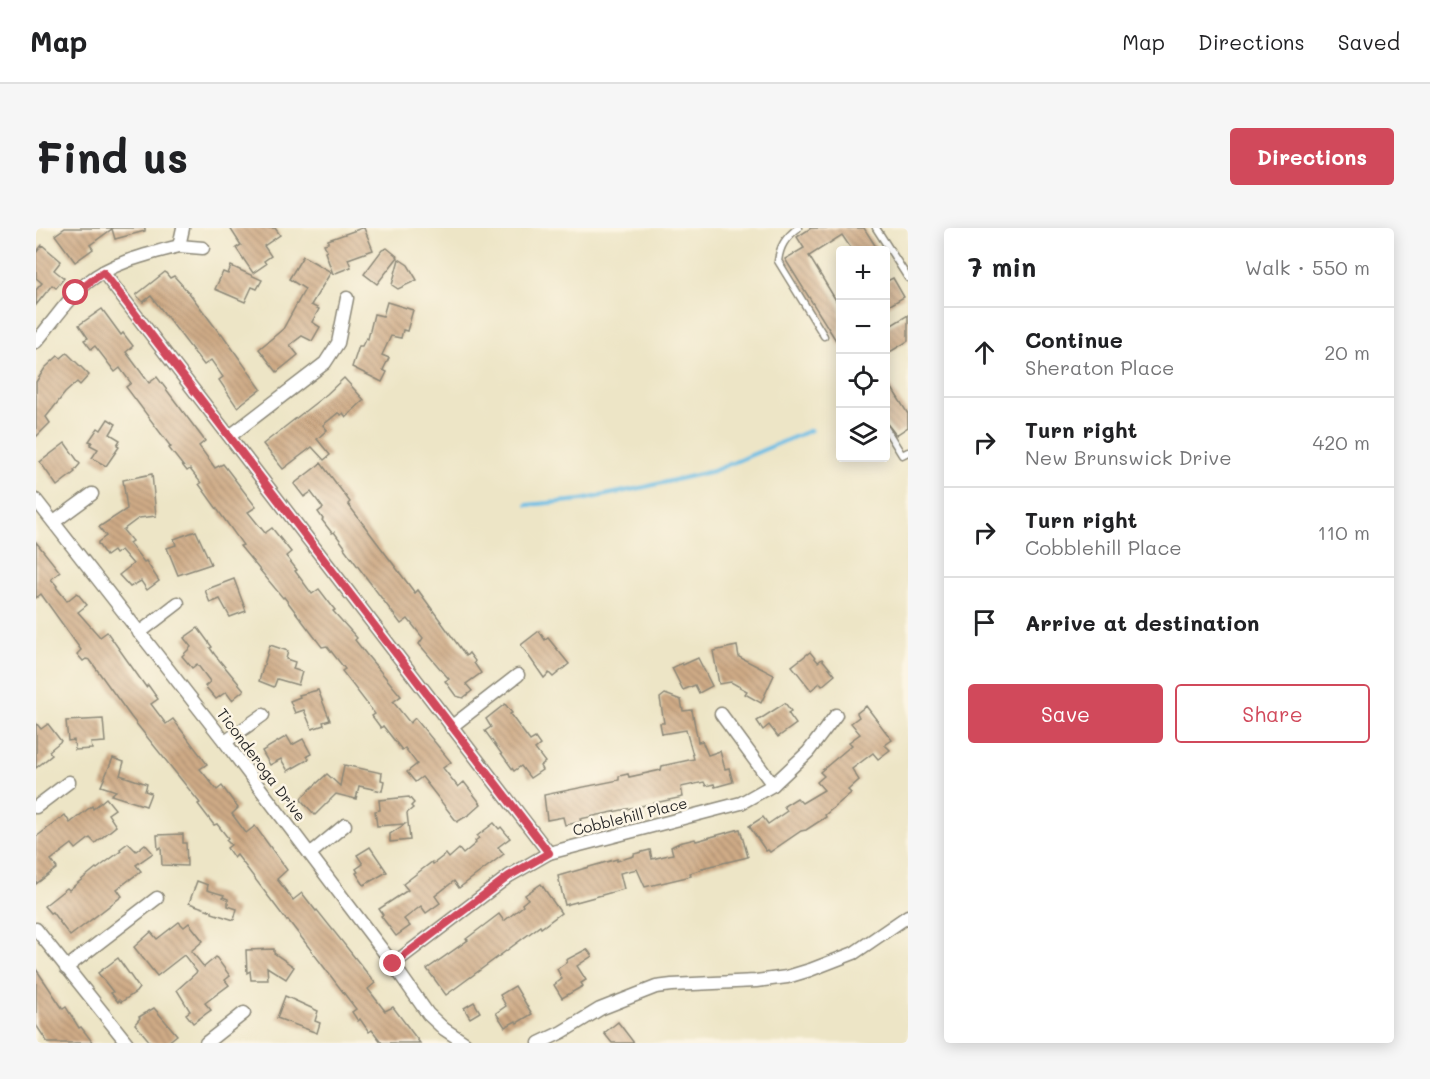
<!DOCTYPE html>
<meta charset="utf-8">
<style>
body{margin:0;font-family:Mali,sans-serif;background:#f6f6f6;color:#202124}
.controls{position:absolute;right:18px;top:18px;display:grid;overflow:hidden;border-radius:6px;box-shadow:0 3px 15px #0003}
.controls button{width:54px;height:54px;display:grid;place-items:center;padding:0;border:0;border-bottom:2px solid #e0e0e0;background:#fff;color:#202124;font:30px sans-serif}
.stop{position:absolute;width:18px;height:18px;margin:-14px;border:4px solid #d1495b;border-radius:50%;background:#fff}
.stop.end{background:#d1495b;border-color:#fff;box-shadow:0 2px 6px #0008}
.list{margin:0;padding:0;list-style:none}
h2{display:flex;justify-content:space-between;align-items:center;height:78px;margin:0;padding:0 24px;font-size:26px}
h2 small{font-size:20px;font-weight:400;color:#757577}
.list li{display:grid;grid-template-columns:39px 1fr auto;gap:18px;align-items:center;box-sizing:border-box;height:90px;padding:0 24px;border-top:2px solid #e0e0e0}
.list b{display:block;font-size:22px;white-space:nowrap}
.list p{margin:0;font-size:20px;white-space:nowrap;color:#757577}
.list em{font-size:20px;font-style:normal;color:#757577}
.actions{display:flex;gap:12px;padding:18px 24px}
.actions a{flex:1;padding:14px 0;border:2px solid #d1495b;border-radius:6px;text-align:center;font-size:21px;color:#d1495b}
.actions .main{background:#d1495b;color:#fff}
.icon{flex:none;width:33px;height:33px;fill:none;stroke:currentColor;stroke-width:2;stroke-linecap:round;stroke-linejoin:round}
.map{position:relative;flex:none;width:872px;height:815px;overflow:hidden;border-radius:6px}
header{display:flex;align-items:center;gap:36px;box-sizing:border-box;height:84px;padding:0 30px;background:#fff;border-bottom:2px solid #e0e0e0}
header strong{font-size:28px}
nav{display:flex;gap:33px;margin-inline-start:auto;font-size:21px}
.intro{display:flex;align-items:center;justify-content:space-between;box-sizing:border-box;height:144px;padding:0 36px}
h1{margin:0;font-size:42px}
.button{padding:15px 27px;border-radius:6px;background:#d1495b;color:#fff;font-size:21px;font-weight:700}
main{display:flex;gap:36px;padding:0 36px}
aside{flex:1;background:#fff;border-radius:6px;box-shadow:0 3px 15px #0003}
.map>svg:first-child{display:block}
.lines{fill:none;stroke-linecap:round;stroke-linejoin:round}
.stream{stroke:#6abde6;stroke-width:4}
.building{fill:url(#building-back-hatch)}
.lane-casing{stroke:#8c8878;stroke-width:9}
.street-casing{stroke:#8c8878;stroke-width:15}
.lane{stroke:#fff;stroke-width:6}
.street{stroke:#fff;stroke-width:12}
.route{stroke:#d1495b;stroke-width:8}
.labels{text-anchor:middle;stroke-width:5;stroke-linejoin:round;paint-order:stroke}
.street-label{font-size:15px;fill:#2b2b2b;stroke:#fcf5e5}
</style>
<header>
<strong>Map</strong>
<nav><a>Map</a><a>Directions</a><a>Saved</a></nav>
</header>
<div class="intro"><h1>Find us</h1><a class="button">Directions</a></div>
<main>
<div class="map">
<svg width="872" height="815" viewBox="0 0 872 815">
<defs>
<pattern id="building-back-hatch" width="6" height="6" patternUnits="userSpaceOnUse" patternTransform="scale(1.5)"><rect width="6" height="6" fill="#cfab86"/><path d="M-1 5l2 2M0 0l6 6M5-1l2 2" fill="none" stroke="#a88b6e"/></pattern>
</defs>
<rect width="100%" height="100%" fill="#fcf5e5"/>
<filter id="ink" filterUnits="userSpaceOnUse"><feTurbulence type="fractalNoise" baseFrequency=".0167" numOctaves="2"/><feDisplacementMap in="SourceGraphic" scale="12" xChannelSelector="R" yChannelSelector="G"/><feConvolveMatrix kernelMatrix="1 2 1 2 8 2 1 2 1" color-interpolation-filters="sRGB"/></filter>
<filter id="wash" filterUnits="userSpaceOnUse"><feTurbulence type="fractalNoise" baseFrequency=".008" numOctaves="4" result="noise"/><feDisplacementMap in="SourceGraphic" scale="24" xChannelSelector="R" yChannelSelector="G"/><feGaussianBlur stdDeviation="1.35" result="paint"/><feColorMatrix in="noise" values="0 0 0 0 0 0 0 0 0 0 0 0 0 0 0 0 0 1.4 0 .05"/><feComposite in="paint" operator="in"/></filter>
<g filter="url(#wash)">
<rect width="100%" height="100%" fill="#ede5c6"/>
<g class="lines">
<path class="stream" d="M491,277L545,272L609,259L677,243L775,202"/>
</g>
<g id="blocks">
<g class="building">
<path d="M29,0H109V3L79,11L76,1L54,17L57,21L39,34L19,7Z"/>
<path d="M194,0H239L244,7L228,18L235,28L228,33L230,36L217,45L200,20L205,17Z"/>
<path d="M326,0H328L337,22L312,31L315,39L297,46L289,24L291,23L288,16L292,15V12Z"/>
<path d="M775,0H828L842,22H816L806,7L773,28L804,79V119L749,31L768,20L761,9Z"/>
<path d="M6,17L25,33L18,42L28,50L20,60L16,57L0,77V62L6,55L0,50V25Z"/>
<path d="M351,20L362,29L341,56L328,46L346,22Z"/>
<path d="M267,28L295,44L275,77L283,81L276,94L284,99L276,113L266,108L254,117L262,127L241,144L223,121L247,101L269,61L253,51Z"/>
<path d="M363,31L372,37L381,52L362,61L356,57Z"/>
<path d="M195,38L226,52L221,61L216,59L209,74L179,61L187,44L192,46Z"/>
<path d="M129,44L134,50L138,48L154,66L185,107L186,106L225,161L201,179L183,152L187,149L175,132L168,137L115,68L107,74L100,67Z"/>
<path d="M857,50L868,69L849,80V54Z"/>
<path d="M351,74L377,82L371,103L367,102L365,110L355,108L346,127L353,130L347,142L351,144L346,154L316,139L323,118H326L330,110L332,111L338,86L347,88Z"/>
<path d="M66,81L85,107L87,105L97,118L90,124L113,155L121,149L169,213L163,218L179,240L187,236L220,279L212,284L229,305L236,300L255,324L250,328L261,342L259,343L276,366L283,361L299,382L297,383L321,410L319,412L330,426L365,468L357,474L374,495L379,490L415,534L407,540L422,559L428,554L445,576L434,586L421,594L386,549L379,554L371,544L381,536L369,520L366,522L347,498L345,500L336,488L339,486L306,443L309,441L291,418L286,419L248,369L247,370L204,318L207,317L163,256L165,255L154,241L151,243L133,220L135,219L90,159L95,155L84,140L79,144L59,118L55,121L48,112L52,110L43,97Z"/>
<path d="M872,87V113L849,127V101Z"/>
<path d="M31,125L53,147L44,157L41,154L29,165L10,189L14,195L0,209V154L9,140L22,128L25,130Z"/>
<path d="M849,149L872,186V199L860,207L849,193Z"/>
<path d="M308,150L328,172L310,189L307,185L305,187L302,185L287,197L291,202L281,211L294,227L288,232L276,219L247,241L227,216L291,166Z"/>
<path d="M72,191L80,196L74,206L84,212L81,217L83,219L70,238L56,230L62,221L54,217L56,214L53,213L62,200L65,202Z"/>
<path d="M29,215L44,236L38,243L39,244L21,258L4,234Z"/>
<path d="M285,235L314,274L312,276L379,365L382,362L430,428L433,425L439,433L438,435L445,445L430,456L436,463L427,470L420,468L409,453L413,451L383,416L387,410L372,391L365,396L308,320L309,319L298,304L296,305L286,292L287,291L282,284L287,280L275,264L268,269L258,256Z"/>
<path d="M116,246L120,288L103,290L87,302L96,313L93,315L108,334L110,333L123,353L111,362L105,353L94,359L83,347L97,336L85,322L79,326L77,323L70,328L62,316V314L70,308L63,299L91,281L87,252Z"/>
<path d="M160,303L175,336L142,347L131,320L140,317L138,311Z"/>
<path d="M0,314L24,344L15,351L21,358L20,359L31,373L41,365L51,377L42,384L64,409L71,404L110,459L112,457L122,471L115,476L130,496L137,491L171,536L164,541L181,562L186,558L202,580L196,586L210,605L219,598L251,642L241,651L257,672L266,665L280,683L281,682L339,755L332,761L349,783L357,779L384,815H346L336,802L333,804L324,791L322,793L316,784L320,781L252,692L251,693L201,627L198,630L191,620L195,617L190,612L192,610L181,596L178,597L162,576L164,575L95,489L54,432L50,431L47,433L41,426L45,422L5,366L0,370Z"/>
<path d="M198,351L210,383L194,389L184,371L174,375L169,362Z"/>
<path d="M162,400L176,419L174,420L179,427L208,462L196,472L190,464L180,471L169,458L174,454L173,452L161,436L156,440L146,428L155,419L148,410Z"/>
<path d="M503,403L509,412L512,410L533,436L517,449L513,445L508,450L485,417Z"/>
<path d="M234,417L252,423L250,431L259,434L257,441L266,444L262,457L241,451L238,459L223,453Z"/>
<path d="M701,418L703,429L738,447L725,475L709,466L711,463L695,454L683,456L677,423Z"/>
<path d="M774,424L782,434L786,431L799,447L786,458L784,455L775,462L756,438Z"/>
<path d="M662,430L676,458L663,465L659,457L647,462L636,440L646,435L647,437Z"/>
<path d="M282,462L294,492L287,494L288,497L276,501L268,482L259,485L254,473L264,469L263,467Z"/>
<path d="M629,466L645,472L647,483L656,482L662,514L666,513L672,527L684,523L689,541L693,540L697,554L679,559L678,556L670,558L668,554L645,559L647,569L544,591L545,594L529,597L527,589L511,592L508,567L583,552V548L592,546L593,549L625,542L626,538L658,531L650,502L626,506L624,495H628L624,470Z"/>
<path d="M749,475L755,483L752,485L760,496L742,509L733,497L727,502L721,493Z"/>
<path d="M469,476L476,485L474,486L494,513L499,510L504,517L499,521L509,534L504,538L506,542L494,550L485,538L478,543L449,503L455,499L450,491Z"/>
<path d="M830,478L856,512L849,517L854,522L842,531L837,525L816,541L823,552L812,562L815,565L789,587L790,589L770,602L765,603L734,624L732,622L730,623L713,598L727,589L732,596L751,583L748,578L761,570L766,575L788,562L781,554L788,548L784,544L816,517L813,514L824,506L815,495L823,489L821,485Z"/>
<path d="M67,491L69,514L55,515L56,521L39,522L38,512L32,513L30,493Z"/>
<path d="M0,495L5,501L12,496L25,513L13,523L16,527L0,540Z"/>
<path d="M251,508L256,517L267,511L275,526L271,528L273,531L252,543L245,531L234,537L226,523Z"/>
<path d="M77,530L88,534L84,547L111,556L109,563L115,565L110,578L75,567L80,563L65,558Z"/>
<path d="M308,537L346,545L345,552L348,553L346,563L323,558L320,571L300,566L279,587L265,572L266,569L291,546L304,558Z"/>
<path d="M373,569L378,575L375,578L377,580L371,585L374,612L354,614V606L369,596L341,598L339,583L344,582L343,572Z"/>
<path d="M70,570L79,581L72,586L80,598L59,615L54,610L40,621L36,616L15,632L21,640L0,656V609L29,587L34,595L56,578L57,581Z"/>
<path d="M458,595L463,601L465,599L474,610L462,619L468,626L423,660L418,653L399,668L404,675L390,685L385,678L368,691L374,698L360,708L345,688L347,687L343,681L372,662L367,656L396,634L397,636L410,626L413,630L423,621L427,626L440,615L439,613L443,610L441,608Z"/>
<path d="M704,601L712,629L666,640L667,641L654,645L655,648L609,659L601,641L584,645L588,661L529,677L522,648L581,631V633L598,628V626L614,622L616,631L637,626L635,619L643,615L659,611L660,613Z"/>
<path d="M147,606V615H150L151,638L126,637L125,619L122,621L121,607Z"/>
<path d="M92,615L100,623L109,616L117,625L100,637L105,643L81,661L86,668L34,708L16,684L14,685L8,678L31,660L33,662L60,640L61,641L66,637L85,623L84,621Z"/>
<path d="M334,619L351,644L328,657L320,645L322,644L320,641L327,636L321,627Z"/>
<path d="M161,653L172,657L171,662L188,667L187,669L192,671V678L201,681L198,692L176,685V683L153,675Z"/>
<path d="M505,656L525,685L505,700L504,698L410,767L391,741L432,712L430,711L463,686L468,693L487,678L486,676L492,671L489,667Z"/>
<path d="M143,694L148,699L153,695L167,713L155,723L168,739L180,729L194,748L189,752L193,757L169,775L175,782L157,795L150,786L154,783L141,762L161,744L148,727L121,748L98,719L115,704L121,711Z"/>
<path d="M238,721V725L258,739L250,751L231,739L232,752H215L214,743L211,745L210,722Z"/>
<path d="M551,721L556,728L541,738L550,752L545,755L547,758L526,770L518,757L526,751L521,741L531,734L530,732Z"/>
<path d="M82,730L103,760L100,764L85,774L83,772L82,774L75,765L77,764L62,745Z"/>
<path d="M0,741L27,781L30,779L43,800L45,799L57,815H12L0,797Z"/>
<path d="M479,758L496,786L481,795L480,793L469,799L460,785L470,778L464,767Z"/>
<path d="M249,768L282,783L279,793L284,795L281,805L241,790Z"/>
<path d="M438,774L444,784L434,790L428,780Z"/>
<path d="M118,780L141,807L131,815H115L99,796L104,790L103,789Z"/>
<path d="M582,794L598,815H576L568,805Z"/>
</g>
</g>
</g>
<g filter="url(#ink)">
<use href="#blocks" fill-opacity="0" stroke="#8c8878" stroke-width="1.5"/>
<g class="lines">
<defs>
<g id="lane">
<path d="M762,0C749,10 744,18 742,33L788,108"/>
<path d="M840,0L872,50"/>
<path d="M850,201L866,227L872,224"/>
</g>
<g id="street">
<path d="M143,18L167,20"/>
<path d="M67,44L513,625"/>
<path d="M0,114C17,94 32,70 52,54C77,34 113,26 143,18L147,0"/>
<path d="M194,208L289,135L302,115L311,70"/>
<path d="M0,272L189,514L357,736L392,786L408,801L429,815"/>
<path d="M18,294L56,266"/>
<path d="M103,405L142,375"/>
<path d="M685,486L737,557"/>
<path d="M415,499L482,447"/>
<path d="M189,514L227,487"/>
<path d="M0,579L33,554"/>
<path d="M274,626L309,597"/>
<path d="M0,701L91,815"/>
<path d="M357,736L473,648L513,625L705,575L737,557L772,524L800,487"/>
<path d="M30,740L121,670"/>
<path d="M170,815L208,785"/>
<path d="M503,815L526,804L564,781L620,759L636,757L720,753L751,749L774,742L818,725L872,688"/>
</g>
</defs>
<use href="#lane" class="lane-casing"/>
<use href="#street" class="street-casing"/>
<use href="#lane" class="lane"/>
<use href="#street" class="street"/>
</g>
</g>
<g class="lines" filter="url(#ink)">
<path class="route" d="M40,65L67,44L513,625L473,648L357,736"/>
</g>
<g class="labels">
<g class="street-label">
<text transform="translate(225 537) rotate(53)" y="5">Ticonderoga Drive</text>
<text transform="translate(594 589) rotate(-14)" y="5">Cobblehill Place</text>
</g>
</g>
</svg>
<div class="controls">
<button>+</button>
<button>−</button>
<button><svg class="icon" aria-label="locate" viewBox="0 0 24 24"><circle cx="12" cy="12" r="6"/><path d="M12 2v4M12 18v4M2 12h4M18 12h4"/></svg></button>
<button><svg class="icon" aria-label="layers" viewBox="0 0 24 24"><path d="M12 4l9 5-9 5-9-5zM3 14l9 5 9-5"/></svg></button>
</div>
<div class="stop" style="left:40px;top:65px"></div>
<div class="stop end" style="left:357px;top:736px"></div>
</div>
<aside>
<h2>7 min<small>Walk · 550 m</small></h2>
<ul class="list">
<li><svg class="icon" aria-label="ahead" viewBox="0 0 24 24"><path d="M12 20V5M6 11l6-6 6 6"/></svg><div><b>Continue</b><p>Sheraton Place</p></div><em>20 m</em></li>
<li><svg class="icon" aria-label="right" viewBox="0 0 24 24"><path d="M7 20v-9h11M14 6l5 5-5 5"/></svg><div><b>Turn right</b><p>New Brunswick Drive</p></div><em>420 m</em></li>
<li><svg class="icon" aria-label="right" viewBox="0 0 24 24"><path d="M7 20v-9h11M14 6l5 5-5 5"/></svg><div><b>Turn right</b><p>Cobblehill Place</p></div><em>110 m</em></li>
<li><svg class="icon" aria-label="arrive" viewBox="0 0 24 24"><path d="M6 21V4h12l-3 4 3 4H6"/></svg><div><b>Arrive at destination</b></div></li>
</ul>
<div class="actions"><a class="main">Save</a><a>Share</a></div>
</aside>
</main>
